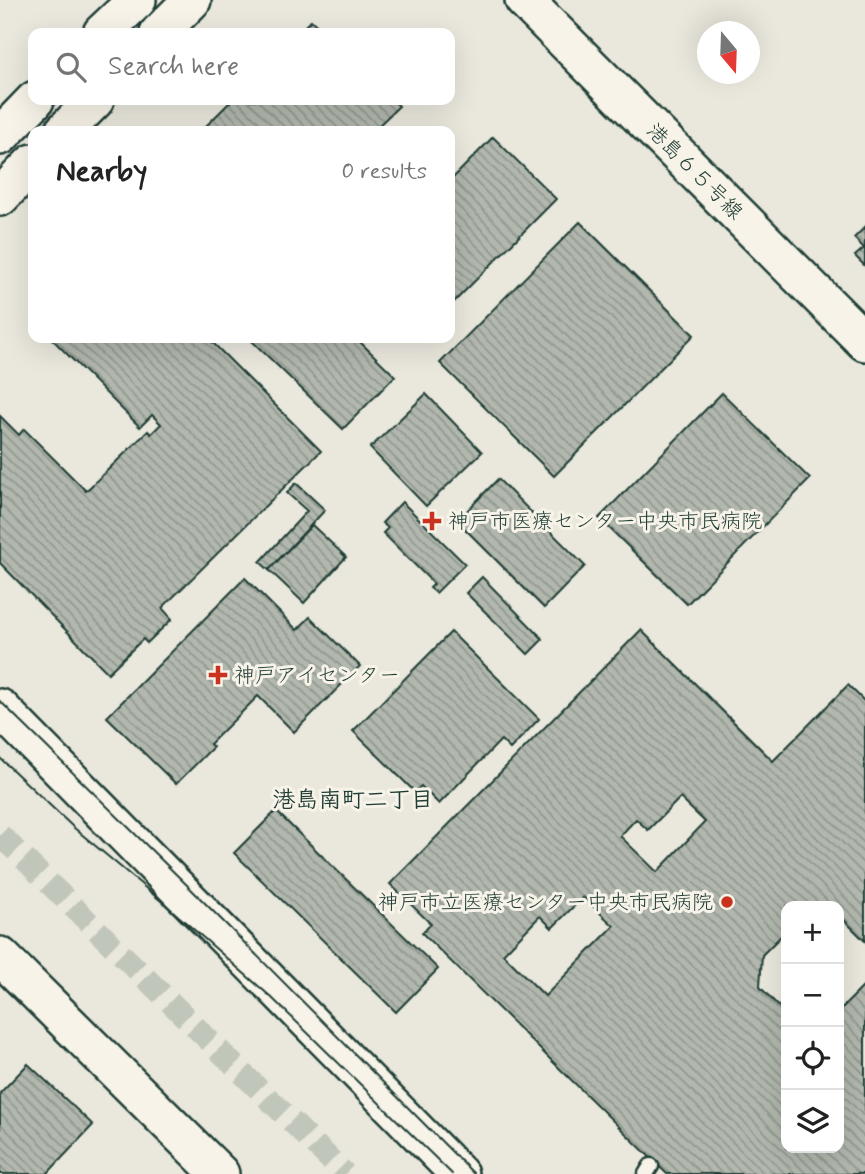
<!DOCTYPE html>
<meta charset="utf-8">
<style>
body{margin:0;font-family:Mynerve,"Klee One",sans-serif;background:#f2f2f2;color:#222}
.controls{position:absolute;right:21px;bottom:21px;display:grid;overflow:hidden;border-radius:14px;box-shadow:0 7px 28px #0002}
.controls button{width:63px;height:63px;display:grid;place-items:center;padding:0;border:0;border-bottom:2px solid #e0e0e0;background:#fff;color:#222;font:35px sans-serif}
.compass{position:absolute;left:697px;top:21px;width:63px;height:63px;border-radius:50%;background:#fff;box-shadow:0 7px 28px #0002;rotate:161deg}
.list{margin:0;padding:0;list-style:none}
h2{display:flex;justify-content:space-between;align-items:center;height:91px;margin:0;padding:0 28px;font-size:30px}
h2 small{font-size:23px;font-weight:400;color:#767676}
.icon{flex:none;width:38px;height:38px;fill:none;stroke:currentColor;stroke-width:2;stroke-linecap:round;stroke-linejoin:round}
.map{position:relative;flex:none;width:865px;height:1174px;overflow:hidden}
.search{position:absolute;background:#fff;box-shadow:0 7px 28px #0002;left:28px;top:28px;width:427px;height:77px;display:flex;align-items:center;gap:18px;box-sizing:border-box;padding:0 24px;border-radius:14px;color:#767676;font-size:26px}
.panel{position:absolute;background:#fff;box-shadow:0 7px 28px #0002;left:28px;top:126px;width:427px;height:217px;border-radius:14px}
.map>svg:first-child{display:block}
.building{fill:url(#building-back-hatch);stroke:#1f3d34;stroke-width:2;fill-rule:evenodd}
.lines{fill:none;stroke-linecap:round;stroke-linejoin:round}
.pedestrian-tunnel{stroke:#c1c6bb;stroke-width:23;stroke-dasharray:23 11;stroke-linecap:butt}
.service-casing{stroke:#1f3d34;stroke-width:19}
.tertiary-casing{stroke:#1f3d34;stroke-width:42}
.service{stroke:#f7f3e8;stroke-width:14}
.tertiary{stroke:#f7f3e8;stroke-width:37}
.tram{stroke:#1f3d34;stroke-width:2}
.poi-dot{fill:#c8321e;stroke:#f7f3e8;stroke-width:2.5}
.labels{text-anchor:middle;stroke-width:6;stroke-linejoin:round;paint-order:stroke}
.street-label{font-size:21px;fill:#1f3d34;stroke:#f7f3e8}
.poi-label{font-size:21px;fill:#1f3d34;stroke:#f7f3e8;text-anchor:start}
.neighbourhood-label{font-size:23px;font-weight:bold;fill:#1f3d34;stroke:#f7f3e8}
</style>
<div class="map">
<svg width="865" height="1174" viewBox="0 0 865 1174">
<defs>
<pattern id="building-back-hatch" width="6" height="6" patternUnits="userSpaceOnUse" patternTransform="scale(1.75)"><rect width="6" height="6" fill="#b2b8ae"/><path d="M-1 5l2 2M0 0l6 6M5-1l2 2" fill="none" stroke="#90978e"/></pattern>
</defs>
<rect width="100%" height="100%" fill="#eae8dd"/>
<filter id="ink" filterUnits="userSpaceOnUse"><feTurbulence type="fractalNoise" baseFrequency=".0143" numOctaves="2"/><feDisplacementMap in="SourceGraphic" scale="14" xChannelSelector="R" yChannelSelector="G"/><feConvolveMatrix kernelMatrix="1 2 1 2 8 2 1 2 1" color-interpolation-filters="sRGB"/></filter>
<g filter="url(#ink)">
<g class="building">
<path d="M311,20L325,33H298Z"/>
<path d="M232,100H393L399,106L373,131H201Z"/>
<path d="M493,137L556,199L450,306V181Z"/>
<path d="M580,222L694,335L554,476L440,363Z"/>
<path d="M865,227V266L855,256L864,248L854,238Z"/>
<path d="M51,338H208L321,451L162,608L172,619L147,643L143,639L108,673L0,563V416L19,435L24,429L86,491L148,431L151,434L161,424L152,415L140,427Z"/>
<path d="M256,338H356L395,376L343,429L252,341Z"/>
<path d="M722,393L810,479L687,604L599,518Z"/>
<path d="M426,394L482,452L426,506L370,448Z"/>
<path d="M498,479L585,566L544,608L457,521Z"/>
<path d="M296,483L325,510L269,570L260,562L307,511L287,493Z"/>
<path d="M402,502L465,564L436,593L430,588L434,584L383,533L388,528L382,523Z"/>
<path d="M312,525L346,557L304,603L269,570Z"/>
<path d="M482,577L543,639L528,654L466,593Z"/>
<path d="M245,578L297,630L310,617L360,666L294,732L258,696L210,744L213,747L176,784L107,717Z"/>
<path d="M641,630L773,761L848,685L865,702V941L839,915V906H786V931L762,955L760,987L786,1014V1148H839V1011L865,985V1174H667L422,933L431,924L390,884ZM680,798L705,822L657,872L620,836L636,819L648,830ZM583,897L614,926L545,996L503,954L540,916L552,928Z"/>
<path d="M451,632L539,719L510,749L501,740L439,804L421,786L415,792L353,731Z"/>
<path d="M276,811L438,969L396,1012L234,853Z"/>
<path d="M28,1064L93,1125L47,1174H0V1093Z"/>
</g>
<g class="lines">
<path class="pedestrian-tunnel" d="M0,835L345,1174"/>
<defs>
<path id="service" d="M646,1174L651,1166"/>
<g id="tertiary">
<path d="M524,0L865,342"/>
<path d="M102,33L137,0"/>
<path d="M159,33L192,0"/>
<path d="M64,131L95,100"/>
<path d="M0,136L35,100"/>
<path d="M0,197L33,163"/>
<path d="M0,708L459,1174"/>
<path d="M0,956L220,1174"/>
</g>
</defs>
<use href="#service" class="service-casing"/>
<use href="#tertiary" class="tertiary-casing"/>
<use href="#service" class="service"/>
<use href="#tertiary" class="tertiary"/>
<g class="tram">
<path d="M0,701L190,888L474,1174"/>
<path d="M0,758L73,827L167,906L271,997L452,1174"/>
</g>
</g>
</g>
<g class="poi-dot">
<path d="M428.5 510.5h7v7h7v7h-7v7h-7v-7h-7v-7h7z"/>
<path d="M214.5 664.5h7v7h7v7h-7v7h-7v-7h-7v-7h7z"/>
<circle cx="727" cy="902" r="7"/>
</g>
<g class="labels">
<g class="street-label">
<text transform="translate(695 171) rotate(45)" y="7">港島６５号線</text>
</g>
<g class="poi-label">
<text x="448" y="528">神戸市医療センター中央市民病院</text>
<text x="234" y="682">神戸アイセンター</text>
<text x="713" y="909" text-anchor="end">神戸市立医療センター中央市民病院</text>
</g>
<g class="neighbourhood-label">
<text x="353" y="807">港島南町二丁目</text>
</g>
</g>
</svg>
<div class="controls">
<button>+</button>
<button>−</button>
<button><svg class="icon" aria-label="locate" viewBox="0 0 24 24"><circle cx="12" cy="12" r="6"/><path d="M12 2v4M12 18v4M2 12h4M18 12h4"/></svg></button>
<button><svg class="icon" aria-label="layers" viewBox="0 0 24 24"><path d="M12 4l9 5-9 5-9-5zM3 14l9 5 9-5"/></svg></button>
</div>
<svg class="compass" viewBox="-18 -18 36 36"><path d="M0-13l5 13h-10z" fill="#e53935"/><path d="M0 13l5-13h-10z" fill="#767676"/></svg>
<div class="search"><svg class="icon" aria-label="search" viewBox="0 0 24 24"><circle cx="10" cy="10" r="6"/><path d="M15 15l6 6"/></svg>Search here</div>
<section class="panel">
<h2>Nearby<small>0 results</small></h2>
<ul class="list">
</ul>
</section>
</div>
